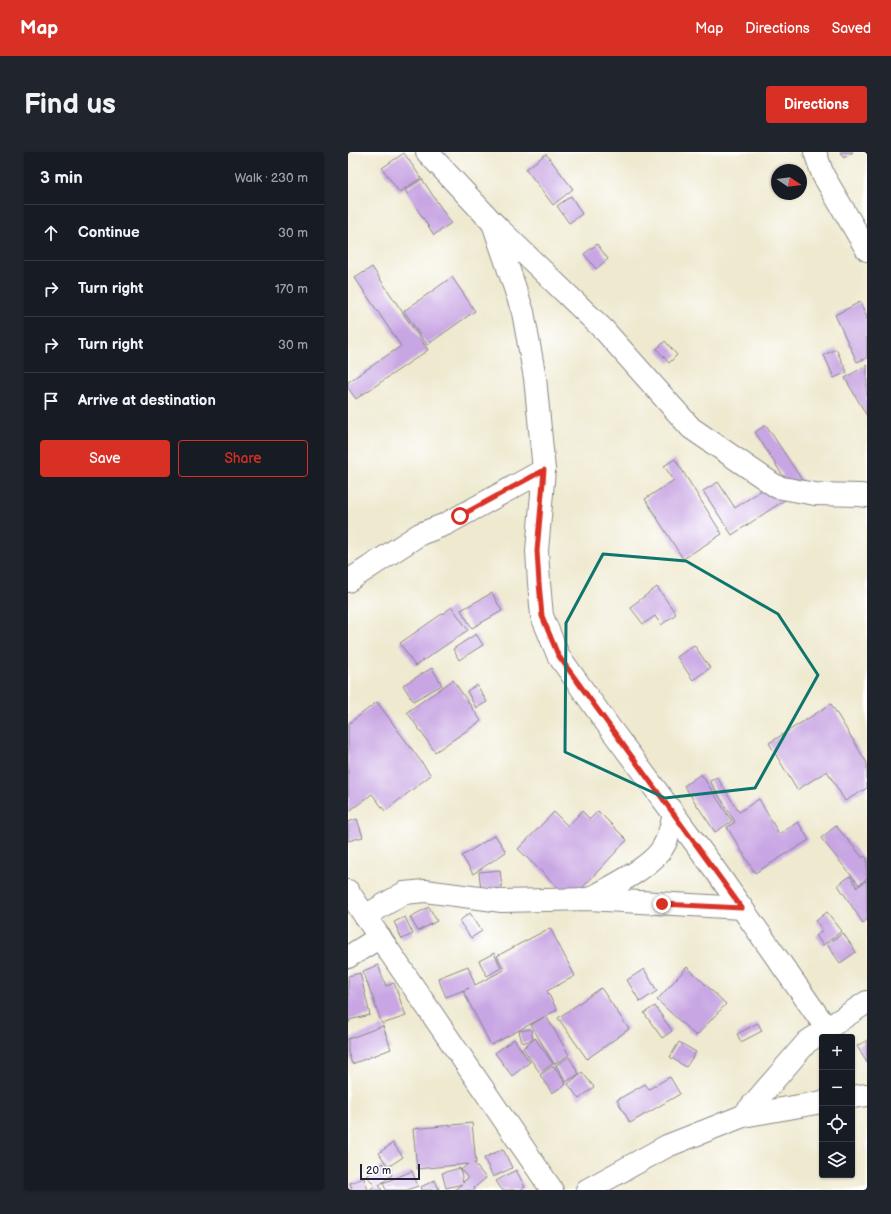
<!DOCTYPE html>
<meta charset="utf-8">
<style>
body{margin:0;font-family:"Balsamiq Sans",sans-serif;background:#20242c;color:#f1f3f6}
.controls{position:absolute;right:12px;bottom:12px;display:grid;overflow:hidden;border-radius:4px;box-shadow:0 1px 3px #0004}
.controls button{width:36px;height:36px;display:grid;place-items:center;padding:0;border:0;border-bottom:1px solid #363941;background:#171b24;color:#f1f3f6;font:20px sans-serif}
.compass{position:absolute;left:423px;top:12px;width:36px;height:36px;border-radius:50%;background:#171b24;box-shadow:0 1px 3px #0004;rotate:103deg}
.scale{position:absolute;left:12px;bottom:10px;width:60px;box-sizing:border-box;padding-left:4px;border:2px solid #22223b;border-top:0;font-size:11px;line-height:14px;white-space:nowrap;color:#22223b;-webkit-text-stroke:3px #fff;paint-order:stroke}
.stop{position:absolute;width:12px;height:12px;margin:-9px;border:3px solid #d93025;border-radius:50%;background:#fff}
.stop.end{background:#d93025;border-color:#fff;box-shadow:0 1px 4px #0008}
.list{margin:0;padding:0;list-style:none}
h2{display:flex;justify-content:space-between;align-items:center;height:52px;margin:0;padding:0 16px;font-size:17px}
h2 small{font-size:13px;font-weight:400;color:#9ea1a6}
.list li{display:grid;grid-template-columns:26px 1fr auto;gap:12px;align-items:center;box-sizing:border-box;height:56px;padding:0 16px;border-top:1px solid #363941}
.list b{display:block;font-size:15px;white-space:nowrap}
.list em{font-size:13px;font-style:normal;color:#9ea1a6}
.actions{display:flex;gap:8px;padding:12px 16px}
.actions a{flex:1;padding:9px 0;border:1px solid #d93025;border-radius:4px;text-align:center;font-size:14px;color:#d93025}
.actions .main{background:#d93025;color:#fff}
.icon{flex:none;width:22px;height:22px;fill:none;stroke:currentColor;stroke-width:2;stroke-linecap:round;stroke-linejoin:round}
.map{position:relative;flex:none;width:519px;height:1038px;overflow:hidden;border-radius:4px}
header{display:flex;align-items:center;gap:24px;box-sizing:border-box;height:56px;padding:0 20px;background:#d93025;color:#fff}
header strong{font-size:19px}
nav{display:flex;gap:22px;margin-inline-start:auto;font-size:14px}
.intro{display:flex;align-items:center;justify-content:space-between;box-sizing:border-box;height:96px;padding:0 24px}
h1{margin:0;font-size:28px}
.button{padding:10px 18px;border-radius:4px;background:#d93025;color:#fff;font-size:14px;font-weight:700}
main{display:flex;gap:24px;padding:0 24px}
aside{flex:1;background:#171b24;border-radius:4px;box-shadow:0 1px 3px #0004}
.map>svg:first-child{display:block}
.building{fill:#c8a5e3}
.lines{fill:none;stroke-linecap:round;stroke-linejoin:round}
.street-casing{stroke:#888685;stroke-width:24}
.street{stroke:#fff;stroke-width:22}
.route{stroke:#d93025;stroke-width:5}
.marked{fill:none;stroke:#0f766e;stroke-width:3;stroke-linejoin:round}
</style>
<header>
<strong>Map</strong>
<nav><a>Map</a><a>Directions</a><a>Saved</a></nav>
</header>
<div class="intro"><h1>Find us</h1><a class="button">Directions</a></div>
<main>
<aside>
<h2>3 min<small>Walk · 230 m</small></h2>
<ul class="list">
<li><svg class="icon" aria-label="ahead" viewBox="0 0 24 24"><path d="M12 20V5M6 11l6-6 6 6"/></svg><div><b>Continue</b></div><em>30 m</em></li>
<li><svg class="icon" aria-label="right" viewBox="0 0 24 24"><path d="M7 20v-9h11M14 6l5 5-5 5"/></svg><div><b>Turn right</b></div><em>170 m</em></li>
<li><svg class="icon" aria-label="right" viewBox="0 0 24 24"><path d="M7 20v-9h11M14 6l5 5-5 5"/></svg><div><b>Turn right</b></div><em>30 m</em></li>
<li><svg class="icon" aria-label="arrive" viewBox="0 0 24 24"><path d="M6 21V4h12l-3 4 3 4H6"/></svg><div><b>Arrive at destination</b></div></li>
</ul>
<div class="actions"><a class="main">Save</a><a>Share</a></div>
</aside>
<div class="map">
<svg width="519" height="1038" viewBox="0 0 519 1038">
<rect width="100%" height="100%" fill="#fff"/>
<filter id="ink" filterUnits="userSpaceOnUse"><feTurbulence type="fractalNoise" baseFrequency=".025" numOctaves="2"/><feDisplacementMap in="SourceGraphic" scale="8" xChannelSelector="R" yChannelSelector="G"/><feConvolveMatrix kernelMatrix="1 2 1 2 8 2 1 2 1" color-interpolation-filters="sRGB"/></filter>
<filter id="wash" filterUnits="userSpaceOnUse"><feTurbulence type="fractalNoise" baseFrequency=".012" numOctaves="4" result="noise"/><feDisplacementMap in="SourceGraphic" scale="16" xChannelSelector="R" yChannelSelector="G"/><feGaussianBlur stdDeviation="0.9" result="paint"/><feColorMatrix in="noise" values="0 0 0 0 0 0 0 0 0 0 0 0 0 0 0 0 0 1.4 0 .05"/><feComposite in="paint" operator="in"/></filter>
<g filter="url(#wash)">
<rect width="100%" height="100%" fill="#eee9cf"/>
<g id="blocks">
<g class="building">
<path d="M492,0H505L496,6Z"/>
<path d="M56,1L73,26L51,40L34,16Z"/>
<path d="M198,2L225,37L205,53L178,17Z"/>
<path d="M74,27L103,71L86,83L57,38Z"/>
<path d="M223,44L234,62L221,71L209,54Z"/>
<path d="M249,92L260,107L248,117L236,102Z"/>
<path d="M24,115L80,198L8,247L0,236V230L53,194L7,126Z"/>
<path d="M104,125L127,159L79,193L56,159Z"/>
<path d="M512,150L519,165V206L509,210L487,163Z"/>
<path d="M317,189L329,203L321,211L309,197Z"/>
<path d="M488,197L499,220L486,226L476,203Z"/>
<path d="M519,213V264L497,226Z"/>
<path d="M418,273L458,334L384,383L355,339L370,330L387,356L435,324L407,280Z"/>
<path d="M327,307L374,382L335,407L297,347L326,328L316,314Z"/>
<path d="M309,435L328,462L313,473L307,464L295,472L282,455Z"/>
<path d="M144,441L154,459L124,476L113,458Z"/>
<path d="M104,455L120,478L67,514L52,491Z"/>
<path d="M128,482L135,493L111,508L105,497Z"/>
<path d="M346,493L362,516L345,528L329,505Z"/>
<path d="M84,516L94,533L65,549L55,533Z"/>
<path d="M105,528L133,569L87,600L59,560Z"/>
<path d="M129,533L139,550L128,556L119,539Z"/>
<path d="M29,550L83,623L37,659L24,642L0,660V572Z"/>
<path d="M483,552L519,611V636L497,649L479,619L449,638L421,591Z"/>
<path d="M353,622L384,669L367,680L336,634Z"/>
<path d="M369,625L391,660L411,647L431,682L450,670L461,688L407,721L379,675L387,670L362,629Z"/>
<path d="M234,659L242,667L250,659L279,688L223,748L170,697L206,660L220,674Z"/>
<path d="M9,667L15,685L0,689V670Z"/>
<path d="M488,674L515,706L517,704L519,706V726L511,733L473,686Z"/>
<path d="M147,683L158,700L125,722L114,704Z"/>
<path d="M152,718L154,736L133,738L131,720Z"/>
<path d="M502,724L509,735L508,736L519,728V768L515,771L490,733Z"/>
<path d="M81,755L89,769L70,779L62,765Z"/>
<path d="M479,760L494,779L475,793L468,784L475,778L468,769Z"/>
<path d="M122,761L134,779L123,786L111,769Z"/>
<path d="M57,765L65,782L54,787L46,770Z"/>
<path d="M202,776L227,824L199,839L209,858L143,893L115,839L121,836L98,845L90,826L120,814L127,833L156,818L149,804Z"/>
<path d="M495,781L508,800L492,811L479,792Z"/>
<path d="M146,801L153,816L139,824L131,809Z"/>
<path d="M30,813L38,834L46,831L58,864L34,872L15,819Z"/>
<path d="M339,815L378,852L348,884L309,848Z"/>
<path d="M296,817L309,839L292,850L279,828Z"/>
<path d="M12,821L22,863L1,868L2,870H0V824Z"/>
<path d="M253,836L281,877L239,907L210,866Z"/>
<path d="M307,854L324,879L314,886L296,861Z"/>
<path d="M198,864L221,903L206,912L183,873Z"/>
<path d="M410,871L414,879L393,890L389,882Z"/>
<path d="M35,874L43,897L4,912L0,900V887Z"/>
<path d="M183,877L185,888L187,886L205,912L192,921L175,896L185,888L174,891L171,879Z"/>
<path d="M166,887L182,910L164,924L147,901Z"/>
<path d="M519,888V911L509,894Z"/>
<path d="M331,890L348,900L338,915L322,905Z"/>
<path d="M221,905L231,922L218,930L208,913Z"/>
<path d="M206,914L218,932L204,941L192,923Z"/>
<path d="M234,920L246,935L231,947L220,932Z"/>
<path d="M322,925L332,942L282,971L269,948L297,932L301,937Z"/>
<path d="M124,971L128,1011H126L138,1026L126,1036L127,1038H106L114,1032L98,1036L94,1021L112,1016L115,1030L120,1026L113,1018L120,1012L69,1017L65,977Z"/>
<path d="M45,991L55,1005L40,1015L31,1001Z"/>
<path d="M155,997L164,1016L145,1025L136,1006Z"/>
<path d="M35,1011L44,1023L31,1033L34,1038H21L27,1034L19,1024Z"/>
<path d="M168,1018L177,1035L172,1038H154L148,1029Z"/>
<path d="M64,1019L70,1034L59,1038H38L35,1031Z"/>
<path d="M16,1026L20,1038H4L2,1031Z"/>
<path d="M87,1028L91,1038H74L73,1035Z"/>
</g>
</g>
</g>
<g filter="url(#ink)">
<use href="#blocks" fill-opacity="0" stroke="#888685" stroke-width="1"/>
<g class="lines">
<defs>
<g id="street">
<path d="M79,0L145,71L257,179L343,276L429,335L467,342L512,343L519,344"/>
<path d="M467,0L475,23L519,98"/>
<path d="M145,71L175,160L187,226L196,318L189,399L191,431L194,464L210,503L262,576L365,715L479,877"/>
<path d="M0,429L72,382L98,372L196,318"/>
<path d="M0,739L204,1038"/>
<path d="M241,747C261,736 304,715 315,695C321,686 323,673 326,663"/>
<path d="M17,764L56,741L77,739L154,749L241,747L394,756"/>
<path d="M0,805L32,785"/>
<path d="M504,945L519,943"/>
<path d="M395,964L459,890L519,850"/>
<path d="M239,1038L319,994L395,964L474,950"/>
</g>
</defs>
<use href="#street" class="street-casing"/>
<use href="#street" class="street"/>
</g>
</g>
<g class="lines" filter="url(#ink)">
<path class="route" d="M112,364L196,318L189,399L191,431L194,464L210,503L394,756L314,752"/>
</g>
<path class="marked" d="M255,402L338,409L430,462L470,523L407,636L317,646L217,600L218,471Z"/>
</svg>
<div class="controls">
<button>+</button>
<button>−</button>
<button><svg class="icon" aria-label="locate" viewBox="0 0 24 24"><circle cx="12" cy="12" r="6"/><path d="M12 2v4M12 18v4M2 12h4M18 12h4"/></svg></button>
<button><svg class="icon" aria-label="layers" viewBox="0 0 24 24"><path d="M12 4l9 5-9 5-9-5zM3 14l9 5 9-5"/></svg></button>
</div>
<svg class="compass" viewBox="-18 -18 36 36"><path d="M0-13l5 13h-10z" fill="#e53935"/><path d="M0 13l5-13h-10z" fill="#9ea1a6"/></svg>
<div class="scale">20 m</div>
<div class="stop" style="left:112px;top:364px"></div>
<div class="stop end" style="left:314px;top:752px"></div>
</div>
</main>
